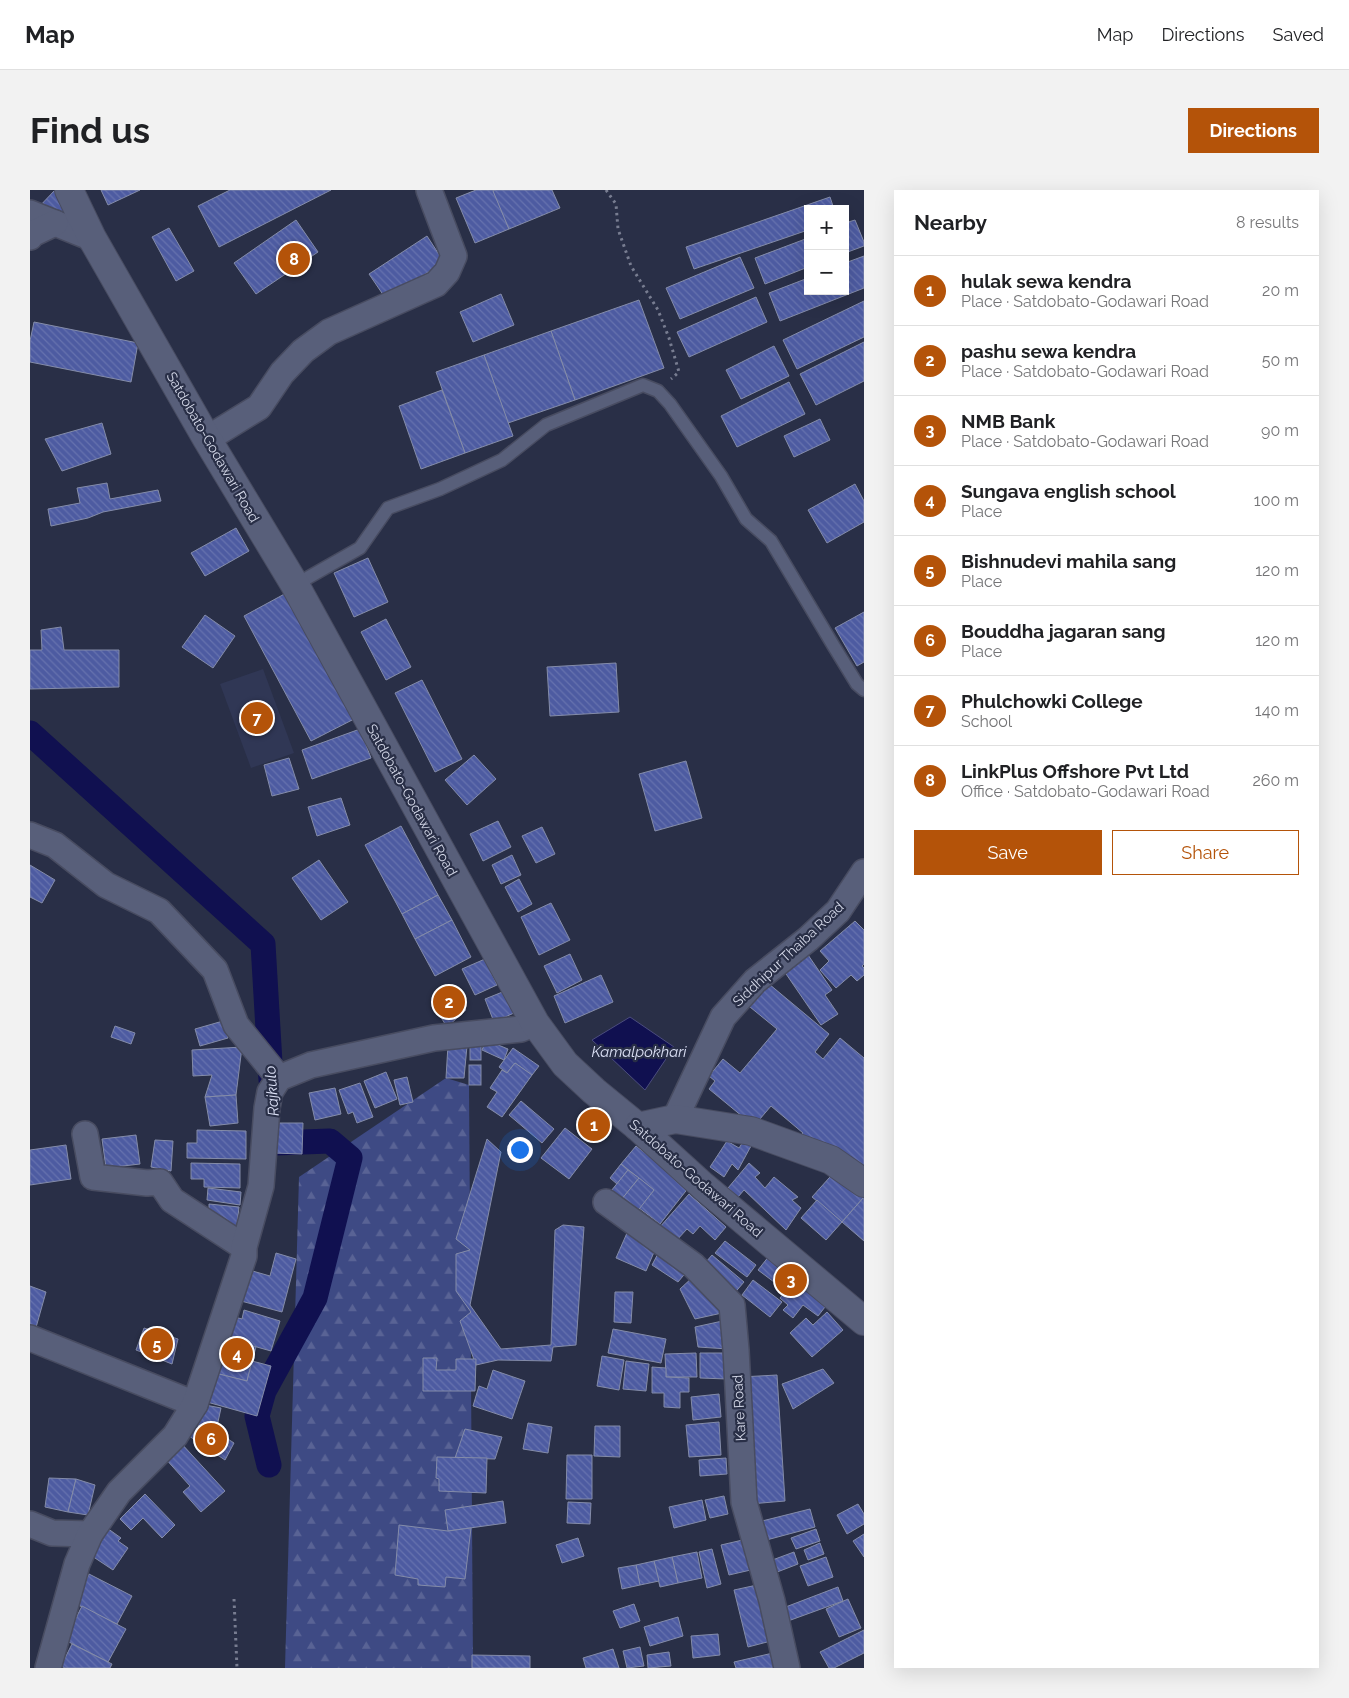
<!DOCTYPE html>
<meta charset="utf-8">
<style>
body{margin:0;font-family:Raleway,sans-serif;background:#f2f2f2;color:#202124}
.controls{position:absolute;right:15px;top:15px;display:grid;overflow:hidden;border-radius:0px;box-shadow:0 5px 20px #0002}
.controls button{width:45px;height:45px;display:grid;place-items:center;padding:0;border:0;border-bottom:1px solid #e0e0e0;background:#fff;color:#202124;font:25px sans-serif}
.you{position:absolute;left:489px;top:959px;width:18px;height:18px;margin:-12px;border:4px solid #fff;border-radius:50%;background:#1a73e8;box-shadow:0 0 0 8px #1a73e833}
.badge{display:grid;place-items:center;width:32px;height:32px;border-radius:50%;background:#b45309;color:#fff;font-size:16px;font-weight:700}
.pin{position:absolute;translate:-50% -50%;border:2px solid #fff;box-shadow:0 1px 5px #0006}
.list{margin:0;padding:0;list-style:none}
h2{display:flex;justify-content:space-between;align-items:center;height:65px;margin:0;padding:0 20px;font-size:21px}
h2 small{font-size:16px;font-weight:400;color:#757577}
.list li{display:grid;grid-template-columns:32px 1fr auto;gap:15px;align-items:center;box-sizing:border-box;height:70px;padding:0 20px;border-top:1px solid #e0e0e0}
.list b{display:block;font-size:19px;white-space:nowrap}
.list p{margin:0;font-size:16px;white-space:nowrap;color:#757577}
.list em{font-size:16px;font-style:normal;color:#757577}
.actions{display:flex;gap:10px;padding:15px 20px}
.actions a{flex:1;padding:11px 0;border:1px solid #b45309;border-radius:0px;text-align:center;font-size:18px;color:#b45309}
.actions .main{background:#b45309;color:#fff}
.map{position:relative;flex:none;width:834px;height:1478px;overflow:hidden;border-radius:0px}
header{display:flex;align-items:center;gap:30px;box-sizing:border-box;height:70px;padding:0 25px;background:#fff;border-bottom:1px solid #e0e0e0}
header strong{font-size:24px}
nav{display:flex;gap:28px;margin-inline-start:auto;font-size:18px}
.intro{display:flex;align-items:center;justify-content:space-between;box-sizing:border-box;height:120px;padding:0 30px}
h1{margin:0;font-size:35px}
.button{padding:12px 22px;border-radius:0px;background:#b45309;color:#fff;font-size:18px;font-weight:700}
main{display:flex;gap:30px;padding:0 30px}
aside{flex:1;background:#fff;border-radius:0px;box-shadow:0 5px 20px #0002}
.map>svg:first-child{display:block}
.built{fill:#303755}
.forest{fill:url(#forest-firs)}
.water{fill:#101050;stroke:#4b4c7e}
.lines{fill:none;stroke-linecap:round;stroke-linejoin:round}
.canal{stroke:#101050;stroke-width:25}
.building{fill:url(#building-back-hatch);stroke:#848ca9}
.service-casing{stroke:#484c61;stroke-width:15}
.minor-casing{stroke:#484c61;stroke-width:28}
.tertiary-casing{stroke:#484c61;stroke-width:30}
.path{stroke:#787d91;stroke-width:3;stroke-dasharray:2.5 4;stroke-linecap:butt}
.service{stroke:#585f7a;stroke-width:12}
.minor{stroke:#585f7a;stroke-width:25}
.tertiary{stroke:#585f7a;stroke-width:28}
.labels{text-anchor:middle;stroke-width:4.5;stroke-linejoin:round;paint-order:stroke}
.street-label{font-size:14px;fill:#d4d8e8;stroke:#292f47}
.water-label{font-size:15px;font-style:italic;fill:#dce1f6;stroke:#292f47}
</style>
<header>
<strong>Map</strong>
<nav><a>Map</a><a>Directions</a><a>Saved</a></nav>
</header>
<div class="intro"><h1>Find us</h1><a class="button">Directions</a></div>
<main>
<div class="map">
<svg width="834" height="1478" viewBox="0 0 834 1478">
<defs>
<pattern id="forest-firs" width="22" height="20" patternUnits="userSpaceOnUse" patternTransform="scale(1.25)"><rect width="22" height="20" fill="#3e4a84"/><path d="M5 1l3.5 6h-7zM16 11l3.5 6h-7z" fill="#596395"/></pattern>
<pattern id="building-back-hatch" width="6" height="6" patternUnits="userSpaceOnUse" patternTransform="scale(1.25)"><rect width="6" height="6" fill="#4d5ba1"/><path d="M-1 5l2 2M0 0l6 6M5-1l2 2" fill="none" stroke="#6672ae"/></pattern>
</defs>
<rect width="100%" height="100%" fill="#292f47"/>
<path class="built" d="M233,479L264,563L221,578L190,494Z"/>
<path class="forest" d="M416,888L439,895L443,1478H255L269,987Z"/>
<path class="water" d="M600,827L644,857L615,900L562,850Z"/>
<g class="lines">
<g class="canal">
<path d="M0,543L233,754L241,890"/>
<path d="M239,1275L227,1226L234,1201L285,1108L320,968L300,951L245,953V947"/>
</g>
</g>
<g class="building">
<path d="M25,0H26L47,40L6,20Z"/>
<path d="M71,0H110L78,15Z"/>
<path d="M200,0H301L189,57L168,16Z"/>
<path d="M446,0H463L479,39L445,53L426,8Z"/>
<path d="M465,0H522L530,18L479,39L463,1Z"/>
<path d="M800,7L804,19H778V40L664,79L656,57Z"/>
<path d="M266,30L288,62L226,104L204,73Z"/>
<path d="M825,30L834,52V56L815,63V33Z"/>
<path d="M139,38L164,81L146,91L122,47Z"/>
<path d="M397,46L414,72L356,109L339,84Z"/>
<path d="M778,48V77L735,94L725,68Z"/>
<path d="M834,66V98L750,131L739,103L778,88V101H815V73Z"/>
<path d="M710,67L724,98L650,129L636,98Z"/>
<path d="M471,104L484,135L443,152L430,122Z"/>
<path d="M726,107L737,132L659,167L647,142Z"/>
<path d="M609,110L634,178L545,210L521,141Z"/>
<path d="M834,111V147L767,179L753,150Z"/>
<path d="M4,132L108,153L101,192L0,172V151Z"/>
<path d="M521,141L545,210L478,233L454,165Z"/>
<path d="M834,152V191L786,215L770,184Z"/>
<path d="M744,156L759,186L711,209L696,180Z"/>
<path d="M454,165L483,246L435,263L406,182Z"/>
<path d="M759,192L775,224L707,257L691,226Z"/>
<path d="M412,200L435,263L391,279L369,216Z"/>
<path d="M790,229L800,250L764,267L754,246Z"/>
<path d="M72,233L81,264L32,281L15,249Z"/>
<path d="M77,293L80,309L128,300L131,311L73,322L58,328L21,336L18,319L50,313L47,298Z"/>
<path d="M825,294L834,311V332L797,353L778,320Z"/>
<path d="M206,338L219,361L175,386L161,363Z"/>
<path d="M338,368L358,412L324,427L304,383Z"/>
<path d="M260,401L328,527L281,551L214,426Z"/>
<path d="M834,422V472L827,476L805,438Z"/>
<path d="M175,425L205,446L183,478L152,457Z"/>
<path d="M356,429L381,477L356,490L331,442Z"/>
<path d="M31,437L34,460H89V497L0,499V460H12L11,440Z"/>
<path d="M586,473L589,522L520,526L517,477Z"/>
<path d="M392,490L432,569L405,582L365,503Z"/>
<path d="M330,539L341,568L282,589L272,560Z"/>
<path d="M444,565L466,589L437,615L415,590Z"/>
<path d="M259,568L269,599L242,606L234,575Z"/>
<path d="M656,571L672,628L625,641L609,584Z"/>
<path d="M311,608L320,635L287,646L278,617Z"/>
<path d="M468,631L481,657L453,671L440,644Z"/>
<path d="M371,636L408,705L372,724L335,655Z"/>
<path d="M512,637L525,664L506,673L492,646Z"/>
<path d="M482,665L491,685L471,694L462,675Z"/>
<path d="M289,670L318,712L291,730L262,688Z"/>
<path d="M0,675L25,690L12,713L0,707Z"/>
<path d="M489,689L502,714L488,722L475,697Z"/>
<path d="M408,705L422,730L385,749L372,724Z"/>
<path d="M521,713L540,750L509,765L491,727Z"/>
<path d="M422,730L441,767L405,786L385,749Z"/>
<path d="M825,731L834,740V774L832,776L834,778V785L827,791L821,785L806,798L790,780L799,771L790,761Z"/>
<path d="M776,762L802,800L795,805L808,824L791,835L752,778Z"/>
<path d="M540,764L552,790L527,803L514,776Z"/>
<path d="M455,769L467,795L445,805L432,779Z"/>
<path d="M571,785L583,812L535,833L524,806Z"/>
<path d="M739,794L799,844L785,862L793,869L810,848L834,868V977L830,982L794,953L787,962L769,948L773,943L741,916L724,936L679,899L685,891L679,886L693,869L710,883L747,839L720,817Z"/>
<path d="M419,801L436,820L417,837L407,821L410,805Z"/>
<path d="M475,801L484,823L464,832L455,809Z"/>
<path d="M193,831L198,848L170,856L165,839Z"/>
<path d="M85,836L105,843L101,854L81,847Z"/>
<path d="M456,850L478,859L474,870L452,860Z"/>
<rect x="440" y="854" width="11" height="16"/>
<path d="M418,855L437,856L434,888H416Z"/>
<path d="M212,857L206,905L175,907L182,885L163,886L162,860Z"/>
<path d="M483,858L509,876L502,885L485,873L477,883L469,877Z"/>
<path d="M485,873L502,885L472,927L457,917L467,902L460,898L472,880L477,883Z"/>
<rect x="439" y="875" width="12" height="20"/>
<path d="M356,882L367,909L345,918L334,891Z"/>
<path d="M377,887L383,912L370,915L364,890Z"/>
<path d="M330,893L343,927L327,933L323,922L318,924L309,900Z"/>
<path d="M305,898L311,924L285,930L279,903Z"/>
<path d="M206,905L208,933L180,936L175,907Z"/>
<path d="M491,911L524,939L512,953L479,925Z"/>
<path d="M560,922L578,934L568,949L550,936Z"/>
<path d="M244,933H273L272,964L243,963Z"/>
<path d="M535,938L562,959L539,989L511,968Z"/>
<path d="M167,940L216,941V969L157,968V953H167Z"/>
<path d="M106,945L110,974L76,978L72,949Z"/>
<path d="M457,949L471,962L440,1115L471,1159L521,1155L525,1040L533,1035L554,1037L546,1155L523,1157L521,1171L468,1170L446,1175L430,1131L441,1122L426,1101V1064L440,1060L426,1049Z"/>
<path d="M125,950L143,951L141,981L121,977Z"/>
<path d="M697,951L709,958L713,952L721,956L708,980L702,974L694,987L680,977Z"/>
<path d="M36,955L41,989L0,995V960Z"/>
<path d="M606,956L659,997L630,1034L609,1018L624,1000L591,974Z"/>
<path d="M161,973L210,974V998L174,997V989H161Z"/>
<path d="M719,973L730,983L725,987L735,998L744,987L768,1007L762,1010L771,1018L756,1040L714,1000L708,1007L698,998Z"/>
<path d="M591,974L598,980L587,994L580,988Z"/>
<path d="M808,978L834,1001V1007L812,1032L782,1007Z"/>
<path d="M598,980L609,988L591,1010L581,1001Z"/>
<path d="M609,988L624,1000L606,1023L591,1010Z"/>
<path d="M178,998L211,1002L210,1015L177,1010Z"/>
<path d="M659,1004L696,1037L685,1050L670,1036L663,1044L657,1039L645,1052L629,1038Z"/>
<path d="M834,1007V1051L812,1032Z"/>
<path d="M787,1010L812,1032L796,1050L771,1028Z"/>
<path d="M179,1014L209,1017L206,1044L179,1022Z"/>
<path d="M597,1043L627,1055L616,1081L586,1068Z"/>
<path d="M695,1051L726,1075L717,1087L685,1063Z"/>
<path d="M631,1058L658,1080L648,1092L622,1075Z"/>
<path d="M743,1061L802,1108L788,1126L773,1115L763,1128L753,1120L758,1115L750,1108L756,1101L728,1080Z"/>
<path d="M246,1063L266,1069L252,1122L211,1111L219,1080L240,1086Z"/>
<path d="M682,1065L714,1092L702,1106L670,1079Z"/>
<path d="M664,1086L687,1110L692,1123L665,1129L650,1099Z"/>
<path d="M723,1090L752,1112L740,1127L712,1105Z"/>
<path d="M0,1096L16,1102L5,1141L0,1139Z"/>
<path d="M585,1102H603L601,1133L584,1132Z"/>
<path d="M214,1120L250,1131L241,1161L195,1148L201,1126L212,1129Z"/>
<path d="M797,1122L813,1140L782,1167L760,1143L776,1128L783,1135Z"/>
<path d="M697,1130L698,1159L668,1157L665,1137Z"/>
<path d="M114,1138L148,1149L142,1174L106,1160Z"/>
<path d="M583,1139L636,1149L631,1173L578,1163Z"/>
<path d="M195,1148L226,1157L217,1191L185,1183Z"/>
<path d="M666,1163L667,1187H636L635,1164Z"/>
<path d="M670,1163H698L697,1189L670,1188Z"/>
<path d="M572,1166L594,1170L589,1200L567,1196Z"/>
<path d="M393,1168H407L406,1180H426V1169H446L445,1201H393Z"/>
<path d="M222,1171L241,1176L227,1226L177,1212L185,1183L217,1191Z"/>
<path d="M596,1171L619,1174L616,1201L593,1199Z"/>
<path d="M622,1177L636,1178V1187L659,1188V1202H650V1218L634,1217V1203H622Z"/>
<path d="M793,1179L804,1193L763,1219L752,1194Z"/>
<path d="M463,1180L495,1191L482,1229L443,1216L449,1196L457,1199Z"/>
<path d="M747,1185L755,1311L720,1314L711,1187Z"/>
<path d="M689,1204L691,1227L663,1230L661,1207Z"/>
<path d="M170,1214L191,1218L186,1241L164,1234Z"/>
<path d="M689,1232L691,1265L659,1267L656,1235Z"/>
<path d="M498,1233L522,1237L518,1263L493,1259Z"/>
<path d="M164,1234L186,1241L204,1253L195,1270L159,1246Z"/>
<path d="M565,1236H590V1267L564,1266Z"/>
<path d="M435,1239L472,1247L465,1269L425,1268Z"/>
<path d="M150,1252L195,1301L171,1322L153,1302L160,1296L134,1267Z"/>
<path d="M537,1265H562V1309H536Z"/>
<path d="M407,1267L457,1268L456,1303L409,1301V1289L406,1288Z"/>
<path d="M696,1268L697,1284L670,1286L669,1270Z"/>
<path d="M19,1288L46,1289L38,1322L15,1317Z"/>
<path d="M46,1289L65,1295L58,1325L38,1322Z"/>
<path d="M115,1304L145,1335L132,1348L113,1328L101,1340L90,1329Z"/>
<path d="M694,1306L698,1324L680,1328L675,1310Z"/>
<path d="M672,1310L676,1330L644,1338L639,1317Z"/>
<path d="M473,1311L476,1333L418,1341L415,1320Z"/>
<path d="M538,1312L561,1313L560,1334L537,1333Z"/>
<path d="M828,1314L834,1324V1334L817,1344L807,1325Z"/>
<path d="M780,1319L785,1337L729,1352L724,1333Z"/>
<path d="M369,1335L418,1341L441,1338L435,1389L416,1387L415,1397L388,1395V1389L365,1385Z"/>
<path d="M77,1338L91,1348L88,1351L98,1358L83,1380L59,1364Z"/>
<path d="M786,1339L790,1351L766,1359L761,1348Z"/>
<path d="M834,1344V1367L823,1351Z"/>
<path d="M548,1348L554,1366L532,1373L526,1355Z"/>
<path d="M717,1349L725,1379L699,1385L691,1355Z"/>
<path d="M790,1353L794,1364L778,1370L774,1360Z"/>
<path d="M682,1359L691,1394L677,1398L669,1362Z"/>
<path d="M667,1362L672,1388L648,1393L642,1367Z"/>
<path d="M764,1362L768,1374L742,1384L737,1372Z"/>
<path d="M642,1367L648,1393L630,1397L624,1371Z"/>
<path d="M796,1367L803,1387L778,1396L770,1376Z"/>
<path d="M624,1371L629,1391L610,1395L606,1375Z"/>
<path d="M606,1375L610,1395L592,1399L588,1378Z"/>
<path d="M59,1384L102,1406L87,1434L44,1413Z"/>
<path d="M727,1395L741,1451L718,1457L704,1400Z"/>
<path d="M808,1397L813,1411L758,1431L753,1418Z"/>
<path d="M818,1409L831,1438L809,1447L796,1419Z"/>
<path d="M604,1414L610,1431L590,1438L583,1421Z"/>
<path d="M52,1416L96,1439L78,1472L35,1450Z"/>
<path d="M648,1427L653,1446L620,1456L614,1437Z"/>
<path d="M834,1440V1463L804,1478H799L790,1462Z"/>
<path d="M688,1444L690,1465L663,1468L661,1446Z"/>
<path d="M42,1454L82,1474L80,1478H35L31,1476Z"/>
<path d="M610,1457L614,1476L597,1478L593,1461Z"/>
<path d="M583,1459L589,1478H556L553,1468Z"/>
<path d="M639,1462L641,1476L618,1478L617,1465Z"/>
<path d="M743,1463L747,1478H706L704,1472Z"/>
<path d="M442,1465L500,1466V1478H442Z"/>
</g>
<g class="lines">
<defs>
<path id="service" d="M265,395L330,358L358,318L410,299L472,270L516,235L613,195L628,201L640,214L691,286L716,329L741,351L803,455L827,494L834,500"/>
<g id="minor">
<path d="M0,23L62,48"/>
<path d="M0,47L2,44L25,33"/>
<path d="M177,249L229,217L252,183L273,161L299,142L406,94L417,82L424,66L399,0"/>
<path d="M0,645L25,655L76,695L129,721L185,780L206,835L249,888"/>
<path d="M645,929L693,827L725,791L778,749L808,721L834,682"/>
<path d="M55,944L63,987L117,993L130,992L142,1010L214,1057"/>
<path d="M576,1012L663,1075L702,1115L706,1160L714,1312L742,1411L757,1478"/>
<path d="M0,1148L165,1214"/>
<path d="M0,1334L22,1343L60,1344"/>
<path d="M18,1478L47,1374L60,1344L89,1302L145,1246L165,1214L214,1066V1057L231,996L237,918L240,902L249,888L281,875L404,848L491,839L505,833"/>
</g>
<g id="tertiary">
<path d="M39,0L62,48L177,249L265,395L505,833L535,874L564,901L608,937L673,996L834,1131"/>
<path d="M608,937L645,929L721,941L801,970L834,993"/>
</g>
</defs>
<use href="#service" class="service-casing"/>
<use href="#minor" class="minor-casing"/>
<use href="#tertiary" class="tertiary-casing"/>
<g class="path">
<path d="M576,0L586,14L588,39L601,76L628,120L639,148L649,182L641,189"/>
<path d="M204,1409L207,1478"/>
</g>
<use href="#service" class="service"/>
<use href="#minor" class="minor"/>
<use href="#tertiary" class="tertiary"/>
</g>
<g class="labels">
<g class="street-label">
<text transform="translate(183 257) rotate(60)" y="5">Satdobato-Godawari Road</text>
<text transform="translate(382 610) rotate(61)" y="5">Satdobato-Godawari Road</text>
<text transform="translate(758 764) rotate(-43)" y="5">Siddhipur Thaiba Road</text>
<text transform="translate(666 988) rotate(41)" y="5">Satdobato-Godawari Road</text>
<text transform="translate(709 1218) rotate(-93)" y="5">Kare Road</text>
</g>
<g class="water-label">
<text x="609" y="867">Kamalpokhari</text>
<text transform="translate(242 901) rotate(-94)" y="5">Rajkulo</text>
</g>
</g>
</svg>
<div class="controls">
<button>+</button>
<button>−</button>
</div>
<div class="you"></div>
<div class="pin badge" style="left:564px;top:935px">1</div>
<div class="pin badge" style="left:419px;top:812px">2</div>
<div class="pin badge" style="left:761px;top:1090px">3</div>
<div class="pin badge" style="left:207px;top:1164px">4</div>
<div class="pin badge" style="left:127px;top:1154px">5</div>
<div class="pin badge" style="left:181px;top:1249px">6</div>
<div class="pin badge" style="left:227px;top:528px">7</div>
<div class="pin badge" style="left:264px;top:69px">8</div>
</div>
<aside>
<h2>Nearby<small>8 results</small></h2>
<ul class="list">
<li><span class="badge">1</span><div><b>hulak sewa kendra</b><p>Place · Satdobato-Godawari Road</p></div><em>20 m</em></li>
<li><span class="badge">2</span><div><b>pashu sewa kendra</b><p>Place · Satdobato-Godawari Road</p></div><em>50 m</em></li>
<li><span class="badge">3</span><div><b>NMB Bank</b><p>Place · Satdobato-Godawari Road</p></div><em>90 m</em></li>
<li><span class="badge">4</span><div><b>Sungava english school</b><p>Place</p></div><em>100 m</em></li>
<li><span class="badge">5</span><div><b>Bishnudevi mahila sang</b><p>Place</p></div><em>120 m</em></li>
<li><span class="badge">6</span><div><b>Bouddha jagaran sang</b><p>Place</p></div><em>120 m</em></li>
<li><span class="badge">7</span><div><b>Phulchowki College</b><p>School</p></div><em>140 m</em></li>
<li><span class="badge">8</span><div><b>LinkPlus Offshore Pvt Ltd</b><p>Office · Satdobato-Godawari Road</p></div><em>260 m</em></li>
</ul>
<div class="actions"><a class="main">Save</a><a>Share</a></div>
</aside>
</main>
